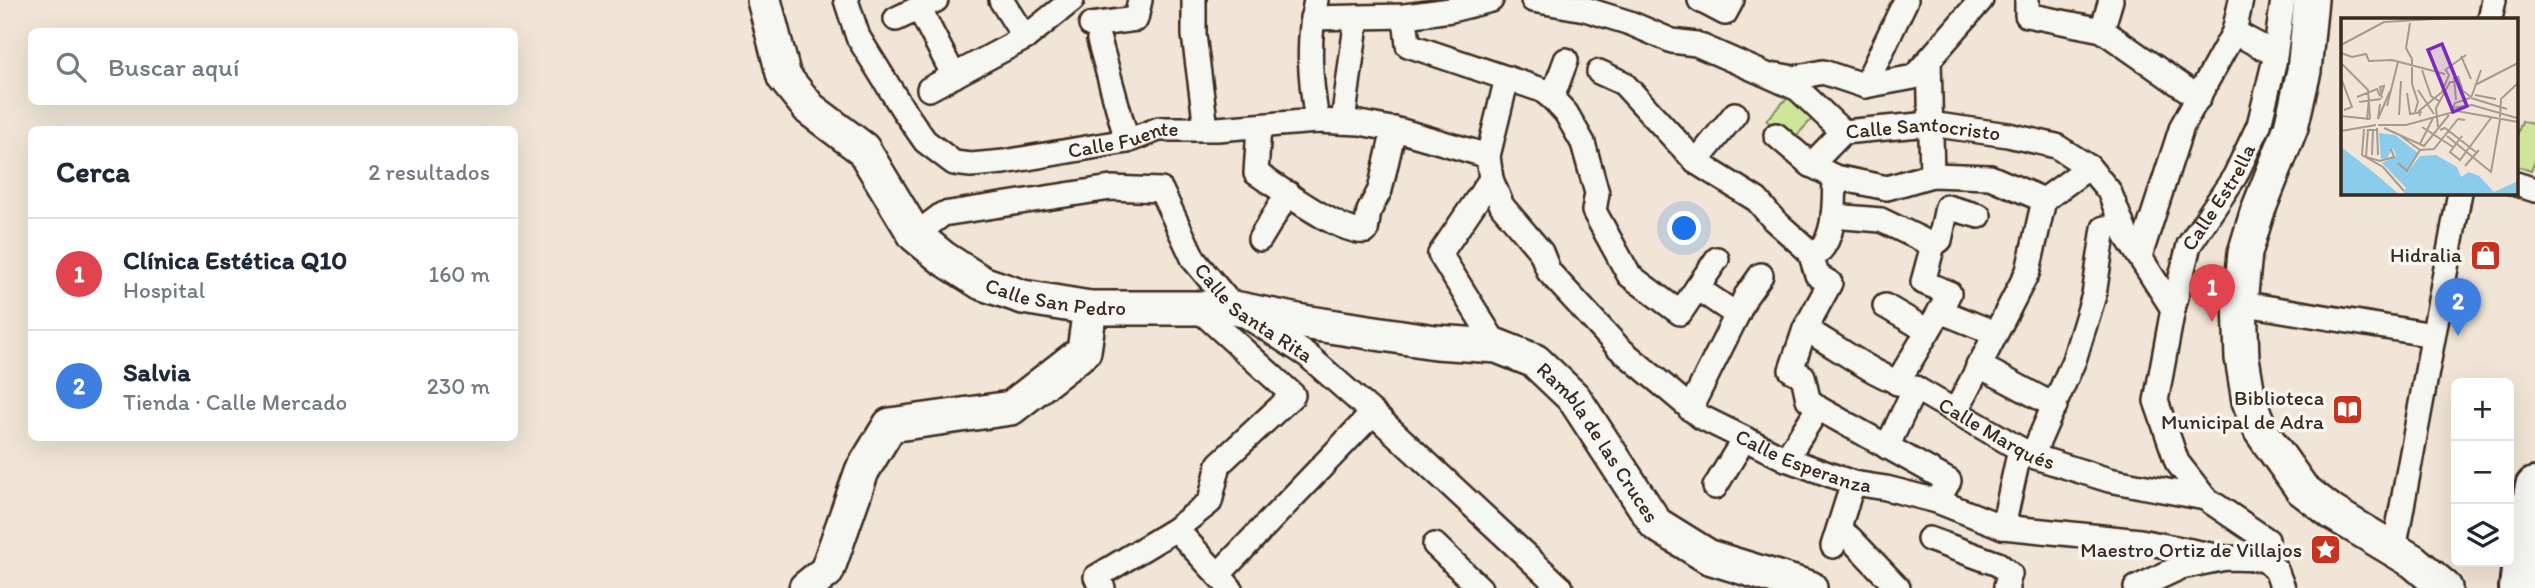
<!DOCTYPE html>
<html lang="es">
<meta charset="utf-8">
<style>
body{margin:0;font-family:Itim,sans-serif;background:#f6f6f7;color:#1f2937}
.controls{position:absolute;right:21px;bottom:21px;display:grid;overflow:hidden;border-radius:10px;box-shadow:0 7px 28px #0002}
.controls button{width:63px;height:63px;display:grid;place-items:center;padding:0;border:0;border-bottom:2px solid #e0e1e3;background:#fff;color:#1f2937;font:35px sans-serif}
.you{position:absolute;left:1685px;top:229px;width:24px;height:24px;margin:-18px;border:5px solid #fff;border-radius:50%;background:#1a73e8;box-shadow:0 0 0 10px #1a73e833}
.badge{display:grid;place-items:center;width:46px;height:46px;border-radius:50%;background:#c8321e;color:#fff;font-size:23px;font-weight:700}
.pin{position:absolute;translate:-50% -58px;filter:drop-shadow(0 2px 4px #0008)}
.pin::after{content:'';position:absolute;top:37px;width:24px;height:21px;background:inherit;clip-path:polygon(0 0,100% 0,50% 100%)}
.list{margin:0;padding:0;list-style:none}
h2{display:flex;justify-content:space-between;align-items:center;height:91px;margin:0;padding:0 28px;font-size:30px}
h2 small{font-size:23px;font-weight:400;color:#747a83}
.list li{display:grid;grid-template-columns:46px 1fr auto;gap:21px;align-items:center;box-sizing:border-box;height:112px;padding:0 28px;border-top:2px solid #e0e1e3}
.list b{display:block;font-size:26px;white-space:nowrap}
.list p{margin:0;font-size:23px;white-space:nowrap;color:#747a83}
.list em{font-size:23px;font-style:normal;color:#747a83}
.icon{flex:none;width:38px;height:38px;fill:none;stroke:currentColor;stroke-width:2;stroke-linecap:round;stroke-linejoin:round}
.map{position:relative;flex:none;width:2535px;height:588px;overflow:hidden}
.search{position:absolute;background:#fff;box-shadow:0 7px 28px #0002;left:28px;top:28px;width:490px;height:77px;display:flex;align-items:center;gap:18px;box-sizing:border-box;padding:0 24px;border-radius:10px;color:#747a83;font-size:26px}
.panel{position:absolute;background:#fff;box-shadow:0 7px 28px #0002;left:28px;top:126px;width:490px;height:315px;border-radius:10px}
.map>svg:first-child{display:block}
.green{fill:#cee69c;stroke:#84885d;stroke-width:2}
.lines{fill:none;stroke-linecap:round;stroke-linejoin:round}
.street-casing{stroke:#3b2a1e;stroke-width:28}
.secondary-casing{stroke:#3b2a1e;stroke-width:38}
.highway-casing{stroke:#3b2a1e;stroke-width:44}
.street{stroke:#f6f6f2;stroke-width:23}
.secondary{stroke:#f6f6f2;stroke-width:33}
.highway{stroke:#f6f6f2;stroke-width:38}
.labels{text-anchor:middle;stroke-width:7;stroke-linejoin:round;paint-order:stroke}
.street-label{font-size:21px;fill:#3b2a1e;stroke:#f6f6f2}
.poi-label{font-size:21px;fill:#3b2a1e;stroke:#f6f6f2;text-anchor:end}
.inset-road{fill:none;stroke:#a89a8c;stroke-width:2}
.view{fill:#7b2cbf;fill-opacity:0.15;stroke:#7b2cbf;stroke-width:3.5}
.inset-edge{fill:none;stroke:#3b2a1e;stroke-width:3.5}
</style>
<div class="map">
<svg width="2535" height="588" viewBox="0 0 2535 588">
<rect width="100%" height="100%" fill="#f0e5d6"/>
<filter id="ink" filterUnits="userSpaceOnUse"><feTurbulence type="fractalNoise" baseFrequency=".0143" numOctaves="2"/><feDisplacementMap in="SourceGraphic" scale="14" xChannelSelector="R" yChannelSelector="G"/><feConvolveMatrix kernelMatrix="1 2 1 2 8 2 1 2 1" color-interpolation-filters="sRGB"/></filter>
<g filter="url(#ink)">
<g class="green">
<path d="M1792,93L1815,116L1797,135L1787,140L1766,120Z"/>
<path d="M2522,121L2535,125V161L2531,171L2516,166V138Z"/>
</g>
<g class="lines">
<defs>
<g id="street">
<path id="s1" d="M846,0L858,37L902,108L925,141L954,163L971,165L1004,162L1127,141L1159,129H1217L1317,121L1360,123L1402,131L1488,156"/>
<path d="M1001,0L1025,38"/>
<path d="M1194,0V35L1206,128"/>
<path d="M1316,0C1307,43 1310,78 1317,121"/>
<path id="s2" d="M1533,0L1585,9L1630,23L1672,41L1696,44L1760,72L1798,89L1843,132L1930,124L2008,135L2056,146L2089,167L2109,191L2127,237L2173,309"/>
<path d="M1700,0L1725,13L1732,0"/>
<path d="M2027,0V15L2102,30L2199,98"/>
<path d="M919,8L954,76"/>
<path d="M1405,16L1408,45L1542,90L1552,98"/>
<path d="M1312,18L1405,16L1451,10L1491,0"/>
<path d="M896,19L936,0"/>
<path d="M2490,19L2494,0"/>
<path d="M1091,25L1136,19L1140,0"/>
<path d="M2102,30L2111,0"/>
<path d="M2234,32L2241,0"/>
<path d="M1099,40L1127,141"/>
<path d="M1566,60L1552,98L1566,113L1583,143L1597,193L1594,211L1629,275L1680,313L1697,288L1737,315L1690,409"/>
<path d="M1929,60L1932,175"/>
<path d="M1599,72L1623,83L1696,162L1757,200L1774,220L1810,252"/>
<path d="M1777,75L1794,78L1823,72L1865,86L1914,77L1981,0"/>
<path id="s3" d="M1507,78L1488,156L1491,179L1502,206L1541,252L1549,272L1619,348L1701,417L1786,459L1853,483L1886,488L1937,501L2003,527L2140,541L2226,558"/>
<path d="M1865,86L1906,0"/>
<path d="M929,89L1025,38L1072,0"/>
<path d="M1343,122L1357,17"/>
<path d="M1259,127L1256,173C1278,187 1343,236 1366,231L1369,211L1380,190L1394,129"/>
<path d="M1843,132L1811,165L1835,177L1887,188L1932,175L1990,177L2044,200"/>
<path d="M1776,135L1811,165"/>
<path d="M1696,162L1735,114"/>
<path d="M1491,179L1440,254L1497,346"/>
<path d="M2516,184L2535,190"/>
<path d="M1833,216L1881,220L1933,245L1923,282L1949,293L1940,311L1995,333"/>
<path id="s4" d="M915,235L943,214L1111,188L1161,190L1194,260L1234,308L1307,355L1373,413L1561,588"/>
<path d="M1260,239L1288,193"/>
<path d="M1933,245L1940,240L1947,207L1979,216"/>
<path d="M2140,256L2182,126L2234,32L2275,54"/>
<path d="M1697,288L1717,259"/>
<path d="M2240,303L2433,335"/>
<path d="M1885,306L1928,331"/>
<path d="M1737,315L1746,296L1761,275"/>
<path id="s5" d="M1805,329C1841,349 1875,377 1915,388L2032,456L2109,480L2205,498"/>
<path d="M1978,365L2055,406"/>
<path d="M1897,383L1940,311"/>
<path d="M1818,408L1949,481L1937,501"/>
<path d="M1956,411L2028,271L2044,200L2089,167"/>
<path d="M1887,447L1915,388"/>
<path d="M2032,456L2074,360L2094,295L2104,228"/>
<path d="M1786,459L1818,408L1808,399L1803,376L1791,370L1805,329L1830,283L1817,275L1810,252H1819C1836,234 1834,202 1835,177"/>
<path d="M1715,487L1744,439"/>
<path d="M2003,527L2020,449"/>
<path d="M1176,529L1230,588"/>
<path d="M1839,530L1850,538L1898,588"/>
<path d="M1929,539L1998,564L2010,574L2006,586L2008,588"/>
<path d="M1435,545L1480,588"/>
<path d="M1833,546L1853,483"/>
<path d="M2394,550L2460,192"/>
<path id="s6" d="M2264,559L2267,540L2205,498L2177,462L2156,401L2173,309L2189,245L2235,176L2259,125L2274,63L2283,0"/>
<path d="M2264,559L2276,570L2283,588"/>
<path d="M1218,575L1373,413"/>
<path d="M1103,588L1096,577L1176,529L1210,502L1219,464L1293,395L1195,306"/>
<path d="M2136,588L2181,567L2226,558L2264,559"/>
</g>
<g id="secondary">
<path id="s7" d="M764,0L784,77L810,109L863,149L915,235L943,258L982,283L1023,297L1090,308H1234L1303,322L1435,342L1497,346L1535,361L1574,398L1656,524L1709,557L1810,588"/>
<path d="M2311,0L2304,71L2291,127L2257,213L2245,253L2240,303L2242,358L2249,401L2261,431L2302,489L2333,513L2413,561L2445,588"/>
<path d="M806,588L827,571L862,471L890,425L1011,408L1084,351L1090,308"/>
</g>
<path id="highway" d="M2519,588L2525,535L2535,487"/>
</defs>
<use href="#street" class="street-casing"/>
<use href="#secondary" class="secondary-casing"/>
<use href="#highway" class="highway-casing"/>
<use href="#street" class="street"/>
<use href="#secondary" class="secondary"/>
<use href="#highway" class="highway"/>
</g>
</g>
<defs>
<symbol id="shop-square" viewBox="-11 -11 22 22"><rect x="-9" y="-9" width="18" height="18" rx="4" fill="#c8321e" stroke="#f6f6f2"/><path d="M-5-2.5h2.3a2.7 3.5 0 0 1 5.4 0H5L5.5 6h-11ZM-1.5-2.5h3a1.5 2.3 0 0 0-3 0Z" fill="#fff"/></symbol>
<symbol id="library-square" viewBox="-11 -11 22 22"><rect x="-9" y="-9" width="18" height="18" rx="4" fill="#c8321e" stroke="#f6f6f2"/><path d="M-6-4Q-3-5.5-.7-3.5V5Q-3 3-6 4ZM6-4Q3-5.5 .7-3.5V5Q3 3 6 4Z" fill="#fff"/></symbol>
<symbol id="sight-square" viewBox="-11 -11 22 22"><rect x="-9" y="-9" width="18" height="18" rx="4" fill="#c8321e" stroke="#f6f6f2"/><path d="M0-6L1.8-2.2L6-1.7L2.9 1.2L3.7 5.4L0 3.3L-3.7 5.4L-2.9 1.2L-6-1.7L-1.8-2.2Z" fill="#fff"/></symbol>
</defs>
<g fill-rule="evenodd">
<use href="#shop-square" x="2468" y="238" width="35" height="35"/>
<use href="#library-square" x="2330" y="392" width="35" height="35"/>
<use href="#sight-square" x="2308" y="532" width="35" height="35"/>
</g>
<g class="labels">
<g class="street-label">
<text dy="7" stroke="none"><textPath href="#s2" startOffset="424">Calle Santocristo</textPath></text>
<text dy="7" stroke="none"><textPath href="#s1" startOffset="371">Calle Fuente</textPath></text>
<text dy="7" stroke="none"><textPath href="#s6" startOffset="420">Calle Estrella</textPath></text>
<text dy="7" stroke="none"><textPath href="#s7" startOffset="446">Calle San Pedro</textPath></text>
<text dy="7" stroke="none"><textPath href="#s4" startOffset="413">Calle Santa Rita</textPath></text>
<text dy="7" stroke="none"><textPath href="#s5" startOffset="219">Calle Marqués</textPath></text>
<text dy="7" stroke="none"><textPath href="#s7" startOffset="1036">Rambla de las Cruces</textPath></text>
<text dy="7" stroke="none"><textPath href="#s3" startOffset="537">Calle Esperanza</textPath></text>
</g>
<g class="poi-label">
<text x="2462" y="262">Hidralia</text>
<text x="2324" y="405">Biblioteca<tspan x="2324" dy="24">Municipal de Adra</tspan></text>
<text x="2302" y="557">Maestro Ortiz de Villajos</text>
</g>
</g>
<g transform="translate(2341 18)">
<rect width="177" height="177" fill="#f0e5d6"/>
<path d="M38,115L54,117L77,135L65,156L79,138L95,137L116,149L120,159L128,154L138,158L153,174L177,163V176H62L65,170L41,145L55,138L52,130L46,140L40,141ZM0,129L31,153L58,176H0Z" fill="#8bcbec"/>
<path class="inset-road" d="M69,5L65,30L71,41V66M0,27L43,4L108,0M0,35L11,39L25,36L28,43L51,42L104,56M120,38L130,61M0,45L27,72L29,101M81,52L90,78L98,83M104,52L125,37M117,58L122,73L130,79M113,59L115,82M0,60L11,89L3,92M71,66L77,84L74,94M134,67L177,45M77,72L93,96M66,75L69,96L81,94M134,77L155,81M16,79L36,71L39,78M41,80L39,69L43,68L41,75M130,80L166,91M130,80L140,52M18,84L40,81M39,86L37,101L49,73M46,88L57,44M111,90L131,87L176,100M111,91L114,85L129,80M58,97L60,63M0,98L29,101M79,98L78,93L101,74L108,57L104,51M159,99L160,81L177,65M26,102L28,80M37,107H65L116,93L177,104M81,109L112,129M97,109L95,90L109,64H114M36,110L37,137M43,110L83,128L108,97M23,111L21,137L42,149L63,173M36,112H27L25,139L39,143L53,139L50,131M99,112L104,110L136,135M0,113L35,107M57,116L79,132M106,118L150,154L159,102M121,118L109,134L119,142L150,100M79,126L92,100M79,132L93,131L117,101L124,102M31,137L32,112M57,145L66,153L79,132M124,148L138,132"/>
<path class="view" d="M101,26L126,88L112,94L87,32Z"/>
<rect width="177" height="177" class="inset-edge"/>
</g>
</svg>
<div class="controls">
<button>+</button>
<button>−</button>
<button><svg class="icon" aria-label="layers" viewBox="0 0 24 24"><path d="M12 4l9 5-9 5-9-5zM3 14l9 5 9-5"/></svg></button>
</div>
<div class="you"></div>
<div class="pin badge" style="left:2212px;top:322px;background:#e0444e">1</div>
<div class="pin badge" style="left:2458px;top:336px;background:#3f7fe0">2</div>
<div class="search"><svg class="icon" aria-label="search" viewBox="0 0 24 24"><circle cx="10" cy="10" r="6"/><path d="M15 15l6 6"/></svg>Buscar aquí</div>
<section class="panel">
<h2>Cerca<small>2 resultados</small></h2>
<ul class="list">
<li><span class="badge" style="background:#e0444e">1</span><div><b>Clínica Estética Q10</b><p>Hospital</p></div><em>160 m</em></li>
<li><span class="badge" style="background:#3f7fe0">2</span><div><b>Salvia</b><p>Tienda · Calle Mercado</p></div><em>230 m</em></li>
</ul>
</section>
</div>
